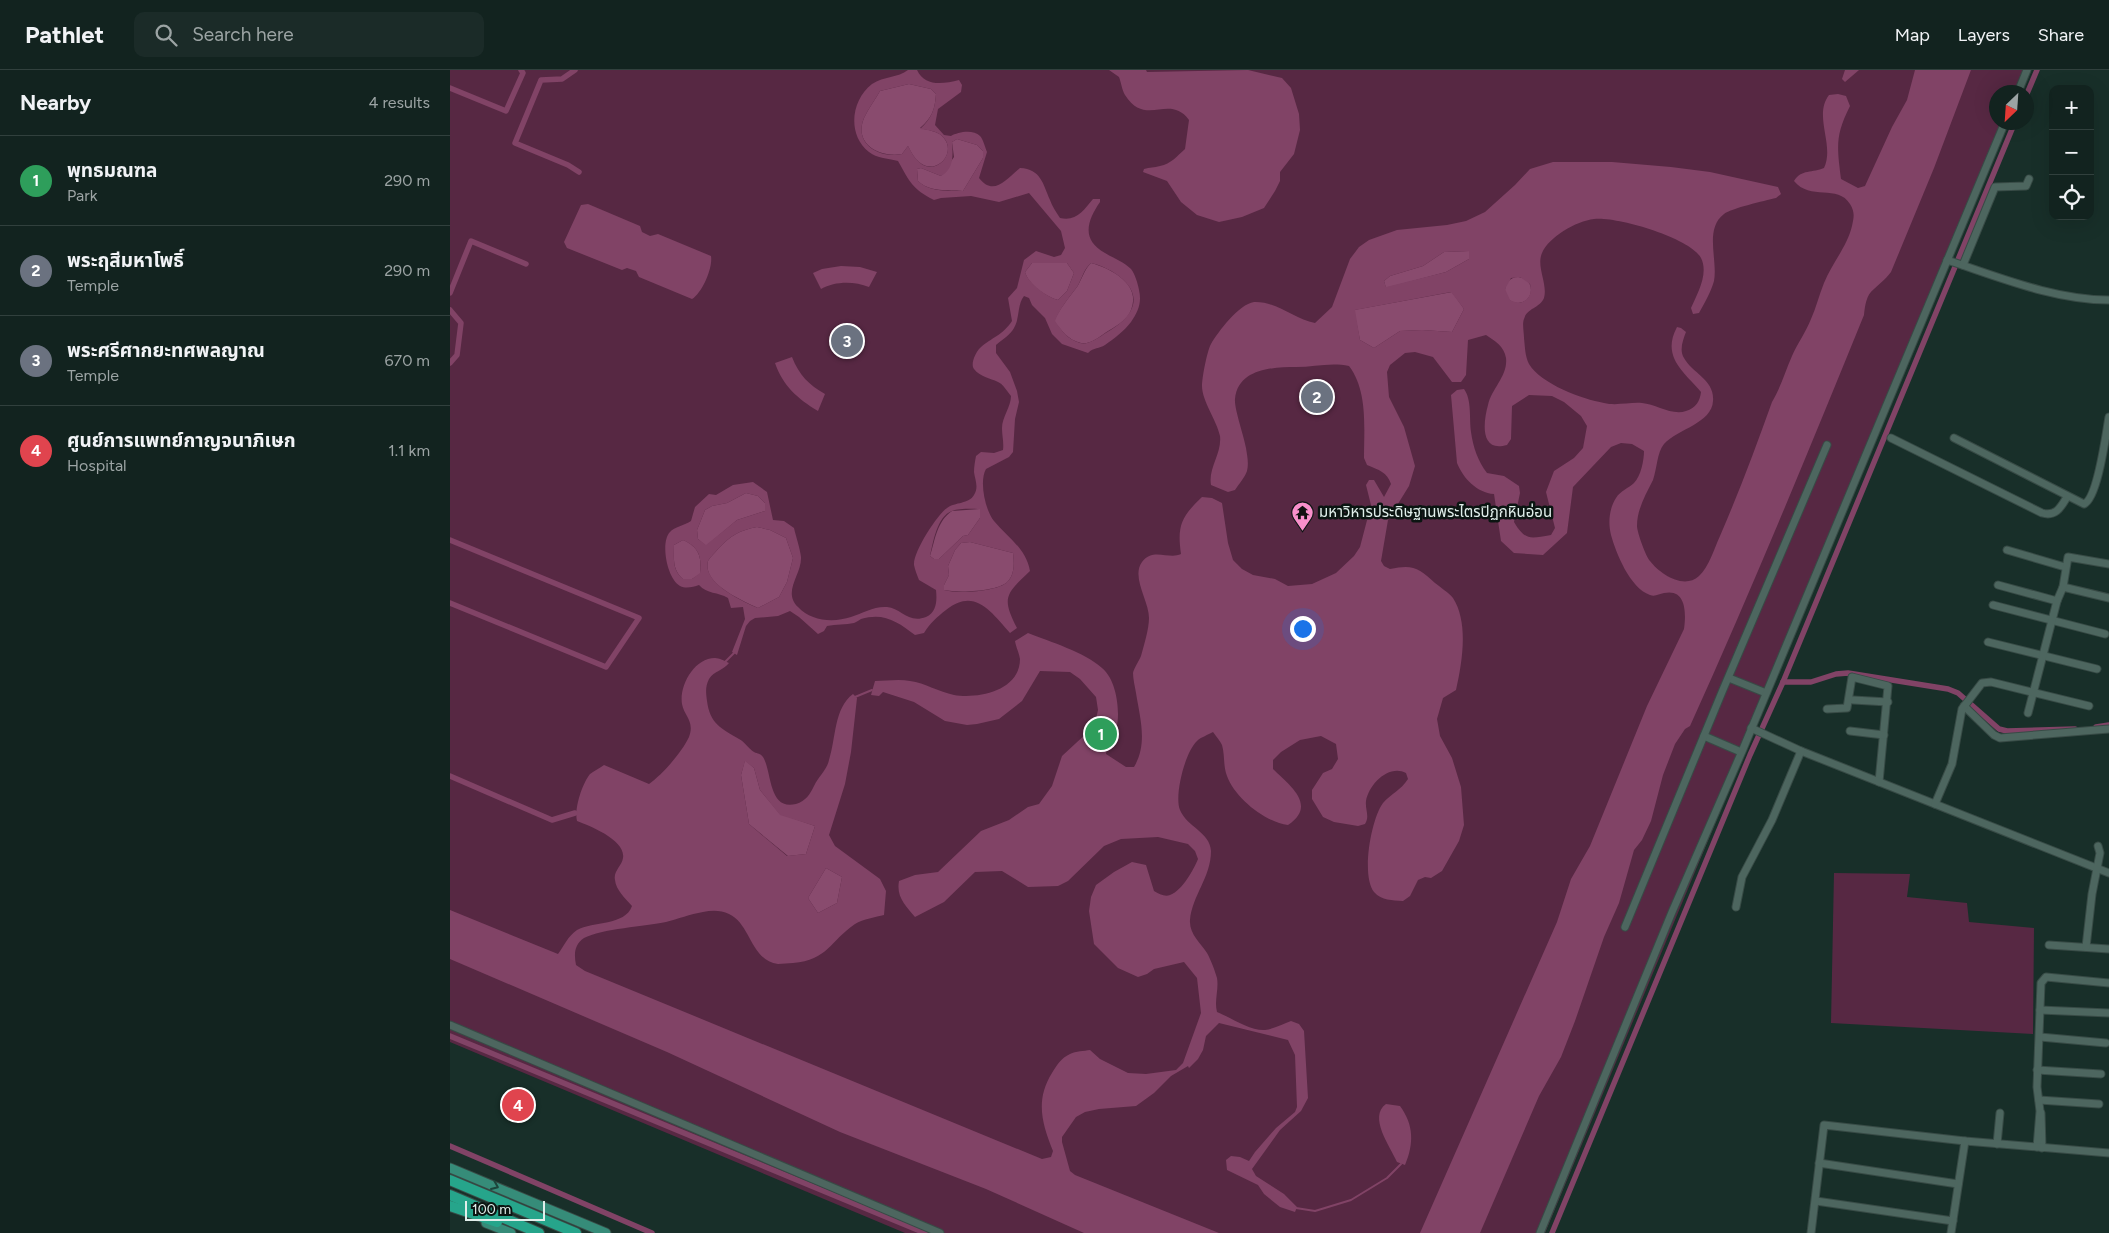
<!DOCTYPE html>
<meta charset="utf-8">
<style>
body{margin:0;font-family:Figtree,"Noto Sans Thai",sans-serif;background:#1b2b28;color:#f1f3f6}
.controls{position:absolute;right:15px;top:15px;display:grid;overflow:hidden;border-radius:10px;box-shadow:0 5px 20px #0002}
.controls button{width:45px;height:45px;display:grid;place-items:center;padding:0;border:0;border-bottom:1px solid #31403d;background:#12231f;color:#f1f3f6;font:25px sans-serif}
.compass{position:absolute;left:1539px;top:15px;width:45px;height:45px;border-radius:50%;background:#12231f;box-shadow:0 5px 20px #0002;rotate:205deg}
.scale{position:absolute;left:15px;bottom:12px;width:80px;box-sizing:border-box;padding-left:5px;border:2px solid #e1efeb;border-top:0;font-size:14px;line-height:18px;white-space:nowrap;color:#e1efeb;-webkit-text-stroke:4px #0b1512;paint-order:stroke}
.you{position:absolute;left:852px;top:558px;width:18px;height:18px;margin:-12px;border:4px solid #fff;border-radius:50%;background:#1a73e8;box-shadow:0 0 0 8px #1a73e833}
.badge{display:grid;place-items:center;width:32px;height:32px;border-radius:50%;background:#f890cb;color:#fff;font-size:16px;font-weight:700}
.pin{position:absolute;translate:-50% -50%;border:2px solid #fff;box-shadow:0 1px 5px #0006}
.list{margin:0;padding:0;list-style:none}
h2{display:flex;justify-content:space-between;align-items:center;height:65px;margin:0;padding:0 20px;font-size:21px}
h2 small{font-size:16px;font-weight:400;color:#9ca4a4}
.list li{display:grid;grid-template-columns:32px 1fr auto;gap:15px;align-items:center;box-sizing:border-box;height:90px;padding:0 20px;border-top:1px solid #31403d}
.list b{display:block;font-size:19px;white-space:nowrap}
.list p{margin:0;font-size:16px;white-space:nowrap;color:#9ca4a4}
.list em{font-size:16px;font-style:normal;color:#9ca4a4}
.icon{flex:none;width:28px;height:28px;fill:none;stroke:currentColor;stroke-width:2;stroke-linecap:round;stroke-linejoin:round}
.map{position:relative;flex:none;width:1659px;height:1163px;overflow:hidden}
header{display:flex;align-items:center;gap:30px;box-sizing:border-box;height:70px;padding:0 25px;background:#12231f;border-bottom:1px solid #31403d}
header strong{font-size:24px}
nav{display:flex;gap:28px;margin-inline-start:auto;font-size:18px}
.search{width:350px;height:45px;background:#1b2b28;display:flex;align-items:center;gap:12px;box-sizing:border-box;padding:0 18px;border-radius:10px;color:#9ca4a4;font-size:19px}
main{display:flex}
aside{flex:1;background:#12231f}
.map>svg:first-child{display:block}
.green{fill:#572843}
.forest{fill:#894b6e}
.water{fill:#814366;fill-rule:evenodd}
.lines{fill:none;stroke-linecap:round;stroke-linejoin:round}
.stream{stroke:#814366;stroke-width:2}
.canal{stroke:#814366;stroke-width:5.5}
.minor-casing{stroke:#384b46;stroke-width:9}
.major-casing{stroke:#384b46;stroke-width:11}
.highway-casing{stroke:#384b46;stroke-width:12}
.minor{stroke:#4d665f;stroke-width:7}
.major{stroke:#368c79;stroke-width:9}
.highway{stroke:#26a58b;stroke-width:10}
.oneway{stroke:#1c453b}
.labels{text-anchor:middle;stroke-width:5;stroke-linejoin:round;paint-order:stroke}
.poi-label{font-size:15px;fill:#e1efeb;stroke:#0b1512;text-anchor:start}
</style>
<header>
<strong>Pathlet</strong>
<div class="search"><svg class="icon" aria-label="search" viewBox="0 0 24 24"><circle cx="10" cy="10" r="6"/><path d="M15 15l6 6"/></svg>Search here</div>
<nav><a>Map</a><a>Layers</a><a>Share</a></nav>
</header>
<main>
<aside>
<h2>Nearby<small>4 results</small></h2>
<ul class="list">
<li><span class="badge" style="background:#2e9e5b">1</span><div><b>พุทธมณฑล</b><p>Park</p></div><em>290 m</em></li>
<li><span class="badge" style="background:#6b7280">2</span><div><b>พระฤสีมหาโพธิ์</b><p>Temple</p></div><em>290 m</em></li>
<li><span class="badge" style="background:#6b7280">3</span><div><b>พระศรีศากยะทศพลญาณ</b><p>Temple</p></div><em>670 m</em></li>
<li><span class="badge" style="background:#e0444e">4</span><div><b>ศูนย์การแพทย์กาญจนาภิเษก</b><p>Hospital</p></div><em>1.1 km</em></li>
</ul>
</aside>
<div class="map">
<svg width="1659" height="1163" viewBox="0 0 1659 1163">
<rect width="100%" height="100%" fill="#182f29"/>
<g class="green">
<path d="M0,0H1578L1568,22H1546V52L1556,53L1095,1163H455L0,972Z"/>
<path d="M1384,803L1460,804L1457,827L1517,833L1519,852L1584,858L1583,964L1381,953Z"/>
</g>
<g class="forest">
<path d="M459,14L481,19L486,24C485,39 482,48 470,58C477,60 487,61 492,66C509,82 486,107 469,92C464,88 461,82 458,76L452,84C430,88 403,74 414,48C418,39 425,30 430,21Z"/>
<path d="M507,69L527,75L533,81V88L513,121C498,120 479,122 468,111L467,99L471,98L491,106L504,87L502,72Z"/>
<path d="M1019,181V189L996,202L936,218L934,211L940,206L973,196L994,182Z"/>
<path d="M582,193H617L624,203L617,221L608,230C596,227 578,214 575,202Z"/>
<path d="M641,193C660,198 692,214 681,240C677,251 664,257 655,263C648,268 639,275 631,273C618,270 612,261 604,251C610,238 618,229 627,217C632,209 634,200 641,193Z"/>
<circle cx="1068" cy="220" r="13"/>
<path d="M1002,222L1014,239L1002,262L972,260L950,261L924,278L910,270L904,240Z"/>
<path d="M296,423L308,426L315,433V441L287,450L256,476L248,469L247,460L255,440L262,436L277,433Z"/>
<path d="M530,439V448L518,465L513,466L489,489H484L480,486C485,470 487,451 502,441Z"/>
<path d="M307,457L320,460L336,468L343,488L337,512L329,527L308,538C292,530 252,514 258,491C260,487 265,483 268,479C280,466 290,460 307,457Z"/>
<path d="M233,470C249,477 252,487 250,504L242,509L234,510C222,500 224,489 224,475Z"/>
<path d="M520,472L563,483C564,492 565,502 559,510C551,522 508,523 494,520V515L499,505L498,496L505,480L511,473Z"/>
<path d="M295,690L304,698L310,720L330,744L365,756L356,784L338,786L299,754L291,705Z"/>
<path d="M376,798L392,807L387,833L368,843L358,828Z"/>
</g>
<g class="water">
<path d="M458,0H467C475,17 493,14 509,10L512,15L511,22L488,39L485,55L494,65L501,66C508,62 523,59 530,66C533,69 535,77 537,82L529,108C544,127 556,109 570,98C591,99 593,114 600,130C602,136 606,142 610,148C626,152 634,140 643,129H650V132C637,151 631,170 655,183C663,188 674,192 681,199C685,204 688,214 689,220C692,233 688,242 681,252C675,260 664,269 655,275C649,279 644,277 638,283L612,274L602,264L595,248L582,235L579,228L574,226C567,235 570,248 564,258C561,264 552,270 546,275V283L560,302L567,321L569,332L565,349L563,382L559,387L536,399C529,411 535,440 544,451C557,467 576,478 580,501C556,524 551,527 567,558L560,563C541,542 525,517 496,540C487,547 480,553 474,563L465,565C448,552 434,542 411,549C409,550 407,552 404,553C396,555 386,554 377,556L374,561L368,564L349,547L340,541L328,546L305,548L300,551L296,556L287,585L282,582L295,549L293,537L281,538L278,528C268,522 257,524 249,515C243,517 236,519 230,516C217,509 210,472 220,462C224,457 235,455 241,451L245,437L259,424L266,425L283,415L303,412L317,422L323,450L334,451L344,458C346,467 350,478 351,487C352,505 332,521 348,537C361,551 383,553 401,547C413,543 424,536 437,537C451,538 458,554 476,547C487,542 487,530 486,520L469,510C467,505 465,500 464,495C463,482 487,445 497,438C505,432 519,434 524,425C529,417 525,410 524,402C524,397 525,391 526,386L531,382L544,383L553,380C554,372 552,366 552,358C552,347 561,337 561,326C557,321 553,314 548,312C540,308 530,307 524,299C520,294 526,282 530,278C542,267 552,266 562,251L558,228L567,218L574,190L586,181L604,187L611,185L615,178L611,161L579,123L549,132L521,126L491,128L484,130C462,119 460,112 448,91C440,89 426,88 419,82C397,65 401,30 422,14C434,6 448,8 458,0ZM459,14L481,19L486,24C485,39 482,48 470,59C477,60 487,61 492,66C509,81 486,108 469,92C464,88 461,81 458,76L452,84C430,89 403,74 414,48C418,39 425,30 430,21ZM507,69L527,75L533,81V88L513,121C498,121 479,122 468,111L467,99L471,98L491,106C504,99 503,85 502,72ZM582,193H617L624,203L617,221L608,230C597,227 578,213 575,202ZM641,193C660,197 695,217 680,242C674,252 664,258 654,264C647,269 638,275 630,273C617,269 612,261 605,251C610,238 618,229 627,217C632,209 633,200 641,193ZM296,423L308,426L315,433V441L287,450L256,475L248,469L247,460L255,440L262,436L277,433ZM530,439V448L518,465L513,466L489,489H484L480,486C483,473 487,446 502,441C510,438 522,439 530,439ZM307,457L320,460L336,468L343,488L337,512L329,527L308,538C292,531 252,513 258,491C260,487 265,483 268,479C280,466 290,460 307,457ZM233,470C249,477 252,487 250,503L242,509H233C222,500 224,489 224,475ZM520,472L563,483C564,492 565,502 559,510C551,522 508,524 494,520V515L499,505L498,496L505,480L511,473Z"/>
<path d="M659,0H696L697,2L798,0L832,8L841,18L849,44L850,60L844,84L830,102V111L825,121L814,138L792,147L769,152L747,145L731,132L717,111L693,102L694,99C700,97 704,98 710,96C721,94 727,86 735,79L739,50C719,23 696,58 675,25C672,20 671,12 669,7Z"/>
<path d="M1395,0H1409L1395,12L1392,9Z"/>
<path d="M1465,0H1521L1484,98L1441,202C1434,211 1431,212 1424,219C1416,225 1415,236 1414,245C1358,383 1301,521 1240,656L1235,659L1225,674L1213,705L1201,751L1192,770L1184,780L1169,833L1154,867L1125,951L1111,987L1089,1026L1030,1163H970L1107,852L1121,809L1140,776L1197,636L1234,559C1236,545 1237,518 1214,523C1209,524 1205,527 1200,525C1180,518 1166,483 1161,465C1158,453 1159,439 1166,428C1170,421 1179,418 1184,413C1191,406 1194,390 1194,381L1182,374L1171,373L1161,377L1123,417L1117,463L1093,485L1064,483L1051,471L1044,424C1027,423 1013,408 1007,393L1001,325L1007,320L1014,319C1022,330 1019,348 1021,362C1023,377 1028,391 1037,403L1054,406L1069,416L1070,423L1064,452C1076,472 1081,468 1101,465L1105,458L1096,422L1104,401L1124,388L1133,378L1137,356L1131,346L1114,332L1102,326L1079,325L1062,336L1061,369L1057,375C1030,383 1033,353 1038,335C1042,318 1058,306 1056,288C1054,276 1045,271 1036,265L1018,270L1016,305L1011,312H1002L983,287L965,282L955,283L940,295L937,302L939,327L954,357L965,396L959,416L938,450L931,491L934,496L940,499C963,494 969,498 985,513C990,517 999,523 1003,528C1019,553 1012,593 1006,620L993,628L987,649L990,666L1002,688L1011,717L1014,755L1009,771L992,801L981,808L975,807L968,810L960,826L953,831C942,830 932,831 924,822C911,806 921,749 933,733C941,724 951,720 958,709L956,703C939,694 919,714 916,731C915,740 920,746 915,754L908,756L884,752L873,747L862,729V720L873,703L882,699L888,689L886,674L871,666L850,670L831,682L823,690V699C839,715 868,735 838,755C815,752 785,728 777,706C773,696 775,685 772,675C770,671 766,666 763,662C758,665 751,667 747,671C735,682 724,726 730,740C737,757 760,762 761,781C761,807 742,826 740,850C739,864 751,873 757,883C761,890 765,901 767,908C769,919 764,931 767,942C780,947 800,961 815,960C823,959 833,954 841,951L849,954L854,961L858,1028L851,1041L830,1060L802,1099L806,1106L834,1124L847,1137L845,1142L830,1137L814,1124L808,1115L777,1100L776,1090L781,1086L790,1087L799,1091L805,1082L826,1058L845,1042L847,1037L845,985L838,970L769,953L756,966L753,980L748,989L739,998L738,996L721,1006L704,1023L686,1036L649,1039L635,1042L626,1047L612,1067V1072L620,1101L625,1105L769,1163H634L536,1119L390,1062L217,982L0,889V840L108,884C114,876 118,866 127,860C143,851 175,856 182,836C175,828 166,820 165,810C163,801 172,796 173,788C176,770 140,756 127,751C124,739 132,714 140,704C144,701 150,698 154,695L199,714C213,704 232,682 239,667C245,651 234,646 232,634C229,616 244,588 265,588C269,588 275,591 279,593C274,600 264,601 259,609C255,617 256,623 257,631C260,654 271,658 289,669C295,672 298,678 304,682C308,684 310,683 313,687C322,701 318,741 346,734C356,731 360,724 364,716C368,707 377,700 379,690C386,668 384,638 403,624L407,628L401,682L395,714L379,765L385,776L430,809L436,821L434,845C426,847 413,849 405,854C380,871 378,890 343,893C338,893 333,894 328,894C300,890 301,854 279,844C271,840 262,840 253,842C240,844 228,849 216,852C196,856 151,859 134,868C124,875 124,884 126,895L135,901L592,1089L601,1087L603,1081C592,1054 585,1030 602,1003C607,995 611,988 620,984C626,981 634,981 640,980L650,989L678,1003L696,1004L726,1000L733,993L751,943L747,908L734,892L704,899L697,904L688,907L668,898L644,874L639,841L641,827L646,815L664,802L682,792L696,795L704,821C709,824 715,827 720,825C732,821 744,799 748,789L745,781L738,774L708,767L671,769L654,776L618,811L608,816L578,817L552,801L525,802L494,832L465,847C456,836 446,827 449,811L465,805L488,802L531,761L559,750L578,737L589,734L602,716L612,686L639,661L646,649L648,640L646,627L630,609L620,602L590,601L572,631L549,649L527,654L517,655L495,651L464,632L433,622L429,626L421,625L425,611C436,611 449,609 460,611C475,613 489,622 504,625C528,629 570,621 570,589C569,583 566,577 565,571L578,563C601,572 634,582 652,598C664,608 668,629 668,644C668,650 667,658 665,663C662,672 657,675 656,684L676,697H684C698,674 690,648 686,623C685,617 683,609 683,603C684,598 689,591 691,586C694,575 699,559 699,548C699,531 681,507 692,492C703,477 719,490 731,484C727,456 731,447 752,427L762,428L772,433L778,473L783,490L792,499L803,505L825,509L838,516L862,514L886,503L904,486L910,477L921,435L916,415L919,410H924L934,427L941,414C937,402 929,400 917,395L914,388C914,358 918,321 899,296C881,292 864,297 846,297C822,297 788,299 785,329C784,338 794,366 796,378C797,385 799,393 797,401C795,407 789,414 785,420L778,422L761,415C758,398 772,384 770,366C767,351 752,331 752,316C752,308 757,281 761,274C768,262 789,234 804,232C826,231 844,249 865,253L882,237L900,189L909,177L919,170L947,160L997,155L1016,151L1035,142L1065,115L1080,99L1103,92H1162L1221,97L1260,102L1328,117L1331,124L1326,128C1314,131 1282,138 1274,144C1254,159 1268,190 1264,211C1261,222 1255,232 1249,243L1243,244L1241,238C1247,224 1259,204 1251,188C1241,168 1166,146 1144,149C1126,151 1099,167 1092,183C1086,197 1098,214 1094,228C1090,238 1077,238 1074,249C1072,254 1074,262 1074,268C1075,277 1075,286 1079,294C1091,314 1132,329 1154,333C1166,336 1180,332 1192,333C1206,334 1222,346 1236,341C1246,338 1250,331 1251,322C1234,302 1211,287 1227,257L1231,258L1236,262C1233,270 1229,280 1234,288C1242,303 1265,310 1263,331C1262,353 1228,359 1214,374C1207,382 1207,399 1203,410C1196,424 1187,439 1187,456C1187,462 1196,487 1200,491C1210,504 1234,520 1249,506C1259,497 1264,479 1270,466C1289,422 1306,377 1322,332C1331,317 1335,302 1342,286C1347,274 1356,262 1361,249C1366,238 1369,225 1374,213C1382,193 1397,177 1402,156C1404,147 1405,142 1400,134C1388,114 1360,131 1344,111C1351,99 1363,103 1374,98C1385,75 1363,46 1379,25L1388,24L1396,26L1400,36C1385,66 1387,76 1391,109L1408,118L1415,116L1442,57L1457,30ZM1019,181V189L996,202L936,217L934,211L940,206L973,196L994,182ZM1070,207L1080,214C1084,228 1072,237 1060,230L1055,219L1061,208ZM1001,222L1014,239L1002,262L972,260L950,261L924,278L910,270L905,240ZM295,691L304,698L310,720L330,745L365,756L356,784L337,786L299,754L291,705ZM376,798L392,807L387,833L368,843L358,828Z"/>
<path d="M138,134L190,156L192,162L200,166L208,164L261,186C263,198 252,223 242,229L189,207L186,201L177,198L172,200L117,178L114,172L131,135Z"/>
<path d="M391,196L410,197L427,202L419,217C404,211 385,211 371,219L363,203L372,199Z"/>
<path d="M342,287C349,305 359,315 375,324L368,341C348,329 333,316 325,293Z"/>
<path d="M936,1034L950,1036C964,1055 964,1074 955,1095L947,1092C940,1076 918,1047 936,1034Z"/>
</g>
<g class="lines">
<g class="stream">
<path d="M275,592L284,583"/>
<path d="M405,627L422,620"/>
<path d="M846,1138L865,1141L901,1130L937,1108L951,1094"/>
</g>
<g class="canal">
<path d="M125,0L112,9L91,10L65,73L118,95L129,102"/>
<path d="M0,18L56,41L73,3L71,0"/>
<path d="M1576,26L1587,0"/>
<path d="M0,223L21,171L76,194"/>
<path d="M0,240L11,253L7,285L0,293"/>
<path d="M0,470L189,548L156,597L0,533"/>
<path d="M1333,612H1361L1386,604L1398,603L1498,619L1508,623L1549,659L1557,661L1625,659"/>
<path d="M1646,657L1659,655"/>
<path d="M0,706L102,750L125,743"/>
<path d="M0,966L475,1163"/>
<path d="M0,1076L202,1163"/>
<path d="M1102,1163L1300,685L1333,612L1565,52"/>
</g>
<defs>
<g id="minor">
<path d="M1568,22L1577,0"/>
<path d="M1497,190C1549,207 1604,230 1659,230"/>
<path d="M1513,195L1545,117L1576,116L1579,109"/>
<path d="M1441,368L1592,443C1606,447 1611,437 1617,427"/>
<path d="M1504,368L1634,434C1648,428 1656,363 1659,347"/>
<path d="M1557,480L1615,497"/>
<path d="M1548,515L1607,531"/>
<path d="M1613,517L1659,528"/>
<path d="M1543,535L1655,564"/>
<path d="M1538,572L1647,599"/>
<path d="M1279,608L1316,623"/>
<path d="M1403,630L1438,632"/>
<path d="M1514,636L1544,665L1550,668L1659,659"/>
<path d="M1377,639L1397,638L1402,607L1438,616L1429,712"/>
<path d="M1578,643L1607,531L1613,517L1618,487L1659,494"/>
<path d="M1301,658L1351,681L1659,803"/>
<path d="M1400,661L1434,665"/>
<path d="M1254,666L1291,682"/>
<path d="M1485,734L1502,694L1512,639L1532,613L1541,612L1639,636"/>
<path d="M1286,837L1292,807L1322,750L1351,681"/>
<path d="M1175,857L1272,622L1377,375"/>
<path d="M1599,875L1659,879"/>
<path d="M1636,877L1642,824L1650,783L1648,776"/>
<path d="M1590,940L1659,943"/>
<path d="M0,955L490,1163"/>
<path d="M1590,967L1656,973"/>
<path d="M1587,1000L1651,1004"/>
<path d="M1589,1030L1649,1034"/>
<path d="M1591,1043L1592,1078"/>
<path d="M1547,1074L1550,1043"/>
<path d="M1587,1077L1590,1041L1587,1017L1591,913L1596,907L1659,913"/>
<path d="M1369,1093L1508,1114"/>
<path d="M1366,1131L1503,1151"/>
<path d="M1090,1163L1222,842L1293,679L1555,52"/>
<path d="M1361,1163L1374,1055L1515,1071L1659,1083"/>
<path d="M1501,1163L1515,1071"/>
</g>
<g id="major">
<path d="M0,1098L156,1163"/>
<path d="M36,1153L61,1163"/>
</g>
<g id="highway">
<path d="M0,1110L126,1163"/>
<path d="M0,1125L89,1163"/>
<path d="M0,1136L47,1152"/>
</g>
</defs>
<use href="#minor" class="minor-casing"/>
<use href="#major" class="major-casing"/>
<use href="#highway" class="highway-casing"/>
<use href="#minor" class="minor"/>
<use href="#major" class="major"/>
<use href="#highway" class="highway"/>
</g>
<defs><path id="oneway-chevron" d="M-2-3.5L2.5 0L-2 3.5" fill="none" stroke-width="1.6" stroke-linecap="round" stroke-linejoin="round" transform="scale(1.25)"/></defs>
<use class="oneway" href="#oneway-chevron" transform="translate(45 1116) rotate(23)"/>
<defs>
<symbol id="temple-pin" viewBox="-11 -11 22 30"><path d="M0 17L-7.5 6A9.5 9.5 0 1 1 7.5 6Z" fill="#f890cb" stroke="#0b1512"/><path d="M0-6L5-2H3V0L6.5 2.5H4V6H1.5V3h-3V6H-4V2.5H-6.5L-3 0V-2H-5Z" fill="#111"/></symbol>
</defs>
<g fill-rule="evenodd">
<use href="#temple-pin" x="840" y="430" width="25" height="34"/>
</g>
<g class="labels">
<g class="poi-label">
<text x="869" y="447">มหาวิหารประดิษฐานพระไตรปิฏกหินอ่อน</text>
</g>
</g>
</svg>
<div class="controls">
<button>+</button>
<button>−</button>
<button><svg class="icon" aria-label="locate" viewBox="0 0 24 24"><circle cx="12" cy="12" r="6"/><path d="M12 2v4M12 18v4M2 12h4M18 12h4"/></svg></button>
</div>
<svg class="compass" viewBox="-18 -18 36 36"><path d="M0-13l5 13h-10z" fill="#e53935"/><path d="M0 13l5-13h-10z" fill="#9ca4a4"/></svg>
<div class="scale">100 m</div>
<div class="you"></div>
<div class="pin badge" style="left:651px;top:664px;background:#2e9e5b">1</div>
<div class="pin badge" style="left:867px;top:327px;background:#6b7280">2</div>
<div class="pin badge" style="left:397px;top:271px;background:#6b7280">3</div>
<div class="pin badge" style="left:68px;top:1035px;background:#e0444e">4</div>
</div>
</main>
